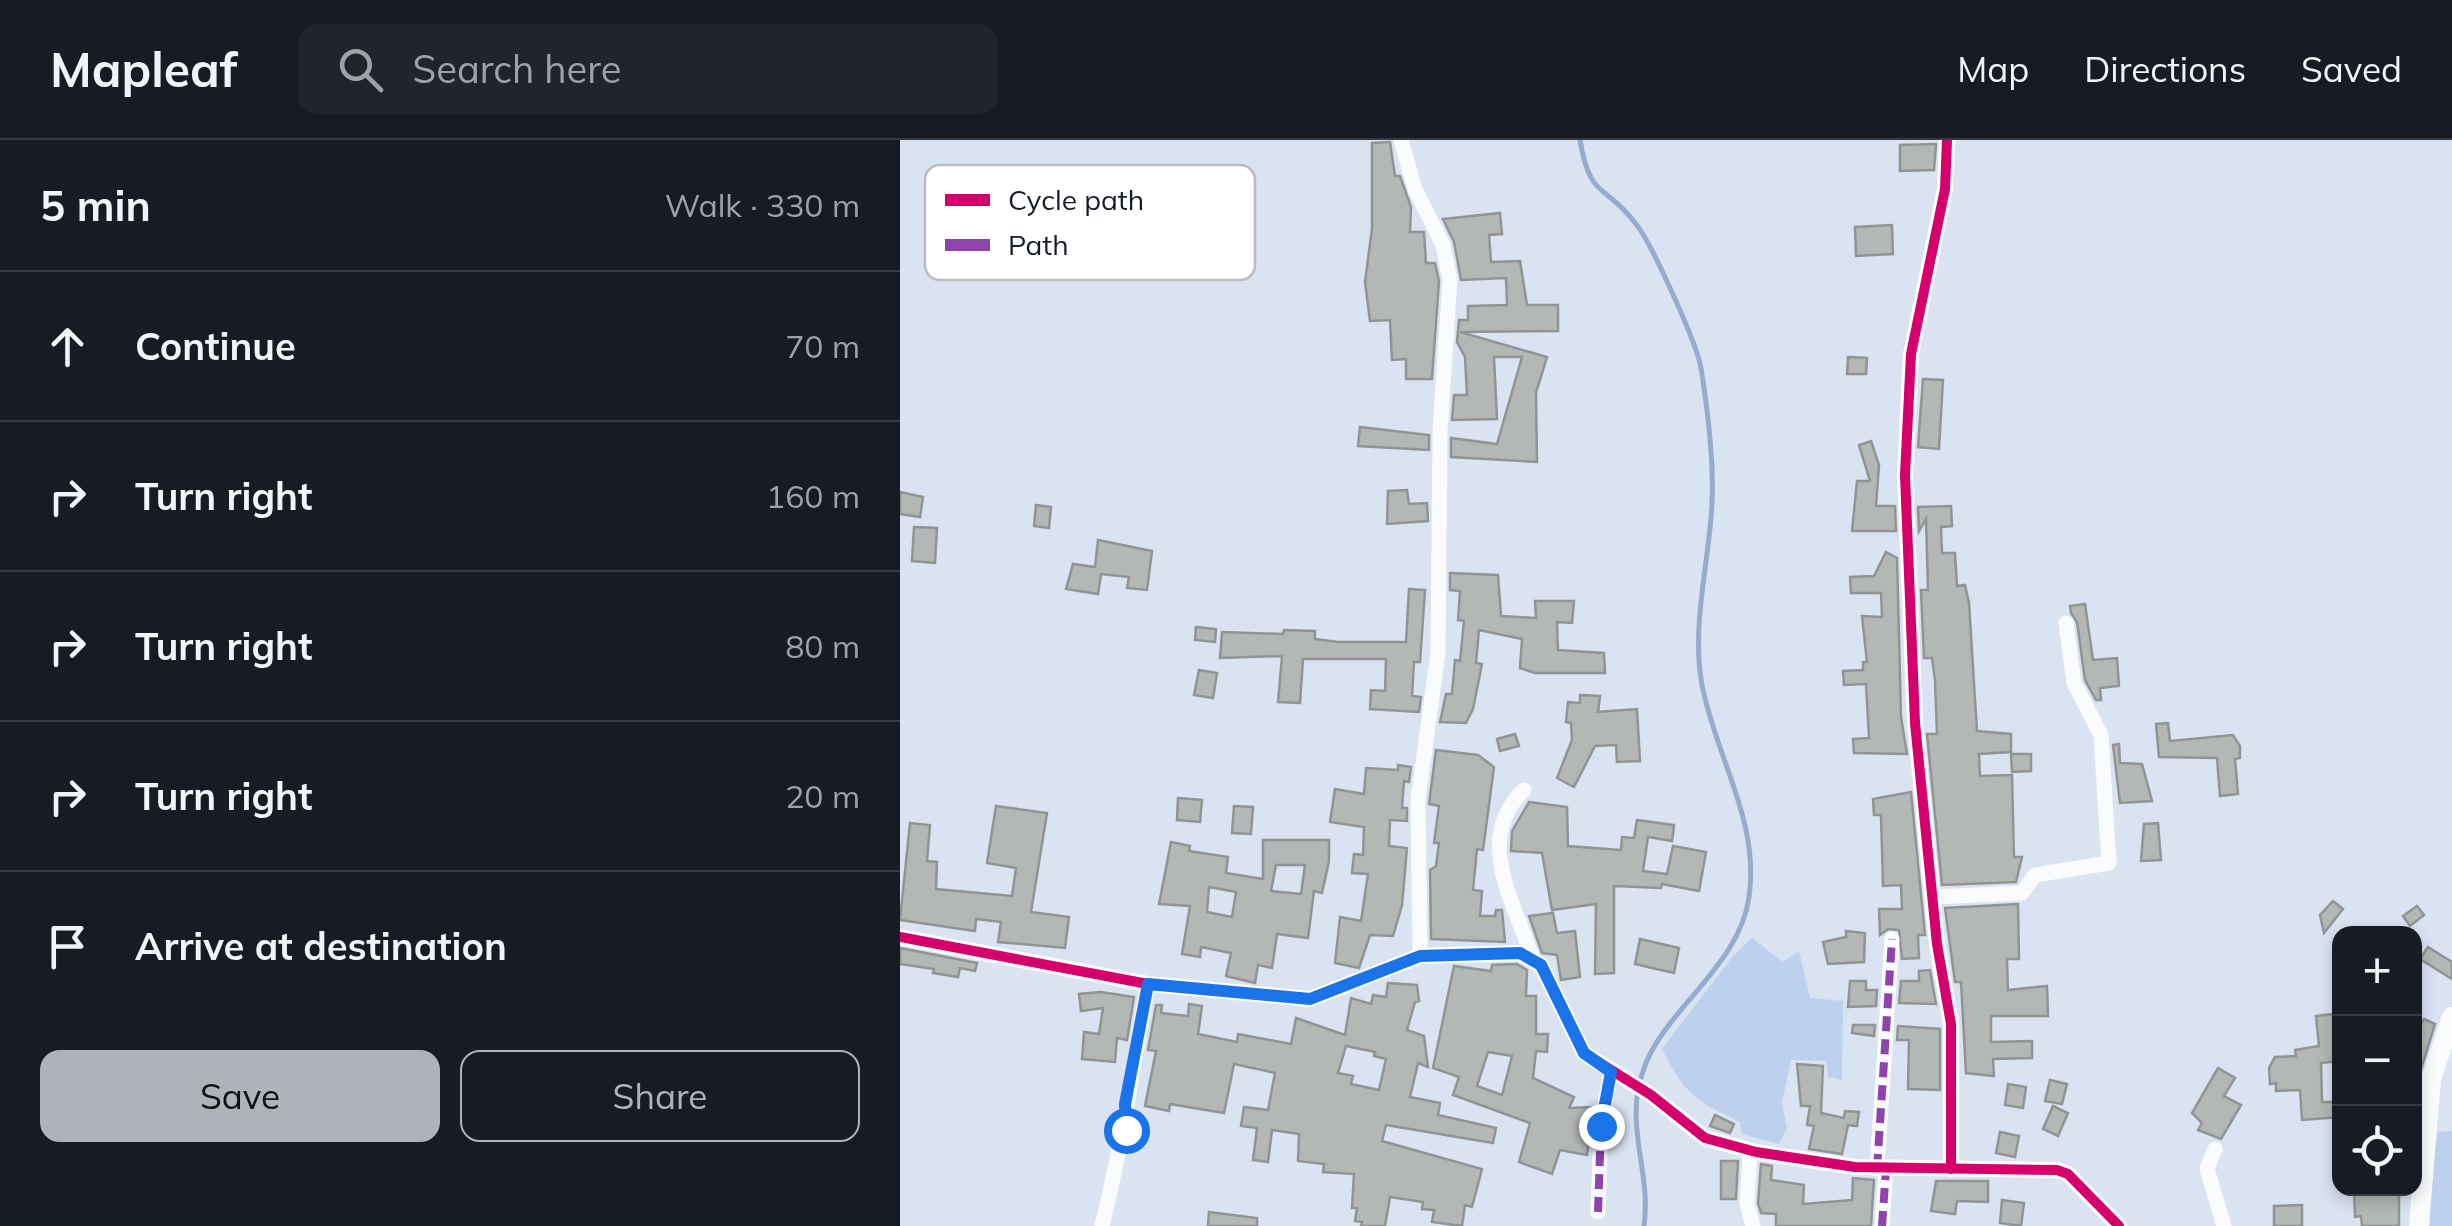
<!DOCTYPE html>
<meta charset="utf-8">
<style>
body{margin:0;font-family:Mulish,sans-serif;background:#20242c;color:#f1f3f6}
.controls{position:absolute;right:30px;bottom:30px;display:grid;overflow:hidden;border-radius:20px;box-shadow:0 5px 15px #0003}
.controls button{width:90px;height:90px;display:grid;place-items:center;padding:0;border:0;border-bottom:2px solid #363941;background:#171b24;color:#f1f3f6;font:50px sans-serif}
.stop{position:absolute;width:30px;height:30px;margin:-22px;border:8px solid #1a73e8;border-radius:50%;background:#fff}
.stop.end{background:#1a73e8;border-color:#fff;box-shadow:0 2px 10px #0008}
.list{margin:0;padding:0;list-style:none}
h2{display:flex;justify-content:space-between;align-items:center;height:130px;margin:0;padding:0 40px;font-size:42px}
h2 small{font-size:32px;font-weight:400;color:#9ea1a6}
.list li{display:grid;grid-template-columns:65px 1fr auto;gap:30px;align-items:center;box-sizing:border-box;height:150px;padding:0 40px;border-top:2px solid #363941}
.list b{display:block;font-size:38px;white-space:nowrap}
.list em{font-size:32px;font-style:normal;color:#9ea1a6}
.actions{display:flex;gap:20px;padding:30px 40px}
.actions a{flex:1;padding:22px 0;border:2px solid #aeb2b9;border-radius:20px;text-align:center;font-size:35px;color:#aeb2b9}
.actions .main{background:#aeb2b9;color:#111}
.icon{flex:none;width:55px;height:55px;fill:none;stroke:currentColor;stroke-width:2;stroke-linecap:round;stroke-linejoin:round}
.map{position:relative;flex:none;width:1552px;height:1086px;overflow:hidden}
header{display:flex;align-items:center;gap:60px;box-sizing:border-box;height:140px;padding:0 50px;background:#171b24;border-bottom:2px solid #363941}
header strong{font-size:48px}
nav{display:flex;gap:55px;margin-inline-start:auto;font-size:35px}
.search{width:700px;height:90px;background:#20242c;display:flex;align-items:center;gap:25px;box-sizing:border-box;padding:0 35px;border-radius:20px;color:#9ea1a6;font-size:38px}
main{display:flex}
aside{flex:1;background:#171b24}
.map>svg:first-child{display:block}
.green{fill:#bdd0ee}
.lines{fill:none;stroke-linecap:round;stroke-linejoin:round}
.stream{stroke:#96accf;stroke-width:5}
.building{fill:#b4b8b4;stroke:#909494;stroke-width:2.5;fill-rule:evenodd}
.minor{stroke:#f9fbfd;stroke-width:15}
.tertiary{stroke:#f9fbfd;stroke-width:20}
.quiet{stroke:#8e44ad;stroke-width:8;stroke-dasharray:15 8;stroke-linecap:butt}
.cycleway-casing{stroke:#fff;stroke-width:16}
.cycleway{stroke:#d6006c;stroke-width:10}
.route{stroke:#1a73e8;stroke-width:12}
.key{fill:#fff;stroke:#b9bbbe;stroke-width:2.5}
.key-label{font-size:28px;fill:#161d28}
</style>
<header>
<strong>Mapleaf</strong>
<div class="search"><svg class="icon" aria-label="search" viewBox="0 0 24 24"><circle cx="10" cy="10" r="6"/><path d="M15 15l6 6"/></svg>Search here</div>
<nav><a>Map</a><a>Directions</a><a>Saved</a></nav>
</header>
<main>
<aside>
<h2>5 min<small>Walk · 330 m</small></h2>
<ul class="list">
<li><svg class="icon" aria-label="ahead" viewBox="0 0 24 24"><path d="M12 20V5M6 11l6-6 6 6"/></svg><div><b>Continue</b></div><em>70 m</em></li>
<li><svg class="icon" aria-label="right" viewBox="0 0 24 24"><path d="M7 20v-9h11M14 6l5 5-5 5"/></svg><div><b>Turn right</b></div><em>160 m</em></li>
<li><svg class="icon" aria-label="right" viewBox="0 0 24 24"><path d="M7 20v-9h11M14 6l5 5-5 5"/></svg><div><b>Turn right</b></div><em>80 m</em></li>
<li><svg class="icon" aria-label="right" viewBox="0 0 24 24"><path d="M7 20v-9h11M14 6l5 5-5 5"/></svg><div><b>Turn right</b></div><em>20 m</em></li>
<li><svg class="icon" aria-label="arrive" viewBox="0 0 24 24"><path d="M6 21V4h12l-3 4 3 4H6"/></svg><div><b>Arrive at destination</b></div></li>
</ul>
<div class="actions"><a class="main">Save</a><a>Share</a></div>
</aside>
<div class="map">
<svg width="1552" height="1086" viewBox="0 0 1552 1086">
<rect width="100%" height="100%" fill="#dae3f1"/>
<g class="green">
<path d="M852,798L883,822L899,811L910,858L943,861L942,940L928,937L926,921L891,920L882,963L887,988L879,1004L842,994L840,982C794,960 787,956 762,909L833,816Z"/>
<path d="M1552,991V1086H1530L1527,1052L1538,992Z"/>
</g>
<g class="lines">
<path class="stream" d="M680,0C690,60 705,43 736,84C752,104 797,204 801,228C808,272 814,321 812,364C809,423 791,487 802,545C816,618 860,681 849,757C840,824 769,867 746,923C721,983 752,1028 744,1086"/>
</g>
<g class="building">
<path d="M490,2L495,36H500L511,67L510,92H524L526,123H535L539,141L532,239H506V219L492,220L490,180L470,181L465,142L472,89V3Z"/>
<path d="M1036,4L1034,30L1000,31V5Z"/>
<path d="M600,73L602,94L589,95L591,122L620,121L627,165H658V191L560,192L647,217L636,253L637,322L551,317V298L597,304L622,217H594L597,279L552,280L554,255H567L565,217L557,202L559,180H568V166L607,165L606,138L561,140L554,102L543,79Z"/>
<path d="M992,85L993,114L956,116L955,87Z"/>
<path d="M948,217L967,218L966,234H947Z"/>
<path d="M1023,239L1043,240L1039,309L1018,307Z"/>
<path d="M460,287L529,295V310L458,306Z"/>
<path d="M971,301L979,325L976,366H995L996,391H952L957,341H970L959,305Z"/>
<path d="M507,350L509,364L527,363L528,381L487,384L488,351Z"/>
<path d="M0,352L23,357L20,377L0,374Z"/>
<path d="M136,365L151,367L149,388L134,386Z"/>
<path d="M1051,366L1052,386L1041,387L1042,413H1055L1057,446L1065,445L1069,463L1077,591L1111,594V612L1079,614L1080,636L1112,635L1114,717H1122L1116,742L1042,745L1027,594H1037L1035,540L1032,518H1024L1021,450H1028L1026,379L1019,391L1018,367Z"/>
<path d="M14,387L37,388L35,423L12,421Z"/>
<path d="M198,400L252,411L247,450L227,448L229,437L201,434L198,454L166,449L173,424L195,427Z"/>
<path d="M986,412L997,418L1001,577L1007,614L954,613L953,599L969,598L966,544L944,545L943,531L963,530V522H967L962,476L982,477L981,453H951L950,437L974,436Z"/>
<path d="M550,433L598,435L601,476L636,478L635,461H674L672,483L657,482L658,510L704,513L705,533H635L620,528L622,499L579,490L576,523L582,524L573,569L566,583L540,582L546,554H552L555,520L560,521L564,481L558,480L560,451L550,450Z"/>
<path d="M509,449L525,450L520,522H514L512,556L521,557L519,572L470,569L471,550L485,551L486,519H403L400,563L378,562L382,516L320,518L322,492L383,494L384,490L415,491V499L438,502H506Z"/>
<path d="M1185,464L1193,520L1217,518L1219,546L1200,548L1201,560H1196L1185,540L1177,482L1171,473L1170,466Z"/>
<path d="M296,487L316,489L315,502L295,500Z"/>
<path d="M299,530L317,533L313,558L294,555Z"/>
<path d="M680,555L700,556L698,572L737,569L740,621L717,622L716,605L695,606L674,647L657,638L672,600L671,583L666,582L668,562L680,563Z"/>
<path d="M1268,583L1270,601L1333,595L1340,606V618L1335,619L1338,654L1320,656L1317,618L1259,617L1256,584Z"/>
<path d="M615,594L619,606L600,611L597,599Z"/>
<path d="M1219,604L1220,623L1242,624L1252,661L1220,663L1213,605Z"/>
<path d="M536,610L578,615L594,627L583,710L577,709L573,750L582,751L580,776H595L596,770H602L605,802L531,799L530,730L536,726L539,703H534L539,666L529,664Z"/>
<path d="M1111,614H1131V631L1112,632Z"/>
<path d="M498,625L511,627L509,642L504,641L502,668H507V681L490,680L489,706L507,708L502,765L493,796L470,795L459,828L435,823L440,777L461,781L468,734L452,733L454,714L463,715L464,687L430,682L435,649L464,654L466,628L498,630Z"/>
<path d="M1011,652L1025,795H1018L1019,818L1002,819L999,790L988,789L980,795L979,769H1002L1001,745L983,746L981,675H974L973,659Z"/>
<path d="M278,658L302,660L300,682L277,680Z"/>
<path d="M629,662L667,667L668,706L721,710L722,697L734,698L737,680L774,685L772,701L748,697L743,731L767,734L773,706L806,712L799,751L762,744L761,748L714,746V833L695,834L696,764L652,770L642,713L611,711L612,691Z"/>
<path d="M96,666L147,673L131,772L169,777L165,808L98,802L101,782L76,779L75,791L0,780L10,683L30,685L27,721L37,722L36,749L112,756L116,728L87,723Z"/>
<path d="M334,666L353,667L351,694L332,693Z"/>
<path d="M1258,683L1261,720L1241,721L1244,684Z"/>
<path d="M363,700H429V721L422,753L414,751L408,798L377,794L372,828L358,825L355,843L326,836L331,813L301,807L300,817L282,814L290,766L259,764L271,702L290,706L289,711L328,717L326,733L363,739ZM376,725H405L401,754L371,751ZM309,747L336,752L332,777L307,772Z"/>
<path d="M1433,761L1443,769L1424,793L1420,775Z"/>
<path d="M1118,764L1119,819H1107L1108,850L1147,846L1148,876H1091V902L1132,901V918L1093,919L1094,936L1066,933L1061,842H1055L1045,768Z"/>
<path d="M1517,766L1524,775L1510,786L1503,776Z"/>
<path d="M653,773L657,793L675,791L680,837L661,840L657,815L642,813L629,776Z"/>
<path d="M946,791L965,793L964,822L928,824L923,802L946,797Z"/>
<path d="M740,799L779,808L774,833L735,824Z"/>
<path d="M1528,807L1552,822V839L1520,819Z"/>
<path d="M0,808L77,823L75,831L60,828L58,837L33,833L34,829L0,824Z"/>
<path d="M617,824L627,830L626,856H636V894H648L647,912L636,911L633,938L674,957L669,968L693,967L687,1015L660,1010L652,1034L619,1022L630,983L553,955L559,937L533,928L554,826L591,831L592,825ZM588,912L612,916L602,955L577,946Z"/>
<path d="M1030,830L1036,864L999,863L1001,841H1019V831Z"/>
<path d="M950,841H966V850H977L976,866L948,867Z"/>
<path d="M488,843L517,845L519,861L515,862L507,890L524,896L528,927L518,923L510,957L540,963L538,975L596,988L593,1003L486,985L482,1001L582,1029L572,1067L565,1065L562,1086L532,1082L534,1070L522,1069L523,1062L490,1057L485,1086H461L462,1082L455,1081L457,1068H452L454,1034L423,1032L424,1024L398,1021L399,994L372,990L368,1022L353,1020L357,988L341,986L344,967L368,970L375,933L334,924L324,973L270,964L269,971L245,966L256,911L248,910L256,865H262L261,873L288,876L289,864L302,866L298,894L337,902L338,894L391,904L396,878L445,895L451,858L471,864L473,855L486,857ZM446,906L475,912L474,916L486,919L479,950L451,944L453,936L438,933Z"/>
<path d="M201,852L234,857L227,900L217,898L215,922L182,919L184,892L199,894L203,868L181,871L179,854Z"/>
<path d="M1433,874L1440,921L1421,923L1422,962H1440V977L1402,980L1400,950L1376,951V943L1370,944L1369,928L1375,917L1396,916L1395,910L1419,906L1416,876Z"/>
<path d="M1524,879L1535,884L1514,952V896Z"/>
<path d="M953,885H975L974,896L952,893Z"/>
<path d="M998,886L1040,889V950L1008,949L1009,900H997Z"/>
<path d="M897,924L923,926L921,973L944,978L945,971L959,972L957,986L948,985L942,1014L909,1009L914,986L907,985L910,966H901Z"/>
<path d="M1318,928L1335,938L1324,956L1341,965L1321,999L1298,990L1302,983L1292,973Z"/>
<path d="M1150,940L1167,944L1162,964L1145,961Z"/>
<path d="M1108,944L1126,947L1123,968L1105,965Z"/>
<path d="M1153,966L1168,973L1158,996L1143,989Z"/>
<path d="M815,975L834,984L830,993L810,986Z"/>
<path d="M1100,992L1119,996L1115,1017L1096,1013Z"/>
<path d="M821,1021H838L836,1059H821Z"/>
<path d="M861,1024L872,1026L871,1040L904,1045L903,1064L952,1060L953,1038L974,1040L971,1086H876V1074L861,1073L858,1063Z"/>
<path d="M1036,1041H1088V1062L1057,1061L1055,1074L1031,1071Z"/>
<path d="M1458,1048H1499V1086H1462L1461,1076L1455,1077L1454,1051Z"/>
<path d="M1102,1060L1124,1063L1121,1086L1100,1083Z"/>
<path d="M1402,1065V1086H1374V1066Z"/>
<path d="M309,1072L357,1078V1086H308Z"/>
</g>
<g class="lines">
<g class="minor">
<path d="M501,0L515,49L543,105L550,140L540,291L538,513L518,659L520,816"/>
<path d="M1047,0L1045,49L1011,214L1005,335L1015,583L1037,804L1051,884V1029"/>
<path d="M624,650C573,699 614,761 632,817"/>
<path d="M1032,757L1122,753L1135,735L1209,723L1201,595L1174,543L1166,483"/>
<path d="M0,797L248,844L410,859L520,816L620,813L641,825L684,913L751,955L805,998L856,1012L955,1027L1157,1030L1168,1034L1219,1086"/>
<path d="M1315,1009L1307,1029L1324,1086"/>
<path d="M850,1011L847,1064L853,1086"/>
<path d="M977,1029L992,799"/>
<path d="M698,1072L701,985L711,931"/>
<path d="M202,1086C222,1006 233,926 248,844"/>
<path d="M982,1086L986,1029"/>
</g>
<path class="tertiary" d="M1519,1086L1531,939L1552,877"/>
<g class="quiet">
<path d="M977,1029L992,799"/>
<path d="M698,1072L701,985L711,931"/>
<path d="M982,1086L986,1029"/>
</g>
<defs>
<g id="cycleway">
<path d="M1047,0L1045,49L1011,214L1005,335L1015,583L1037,804L1051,884V1029"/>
<path d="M0,797L248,844L410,859L520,816L620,813L641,825L684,913L751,955L805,998L856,1012L955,1027L1157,1030L1168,1034L1219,1086"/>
</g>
</defs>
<use href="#cycleway" class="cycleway-casing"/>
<use href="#cycleway" class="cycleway"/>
</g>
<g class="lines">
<path class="route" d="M226,990L225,964L248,844L410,859L520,816L620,813L641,825L684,913L711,932L701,986"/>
</g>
<rect x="25" y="25" width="330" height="115" rx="15" class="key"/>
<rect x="45" y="54" width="45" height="12" fill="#d6006c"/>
<rect x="45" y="99" width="45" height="12" fill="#8e44ad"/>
<g class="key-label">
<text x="108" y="70">Cycle path</text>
<text x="108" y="115">Path</text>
</g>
</svg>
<div class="controls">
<button>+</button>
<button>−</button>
<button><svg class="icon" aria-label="locate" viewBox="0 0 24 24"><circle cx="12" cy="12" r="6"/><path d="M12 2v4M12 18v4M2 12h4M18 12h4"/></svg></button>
</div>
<div class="stop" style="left:226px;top:990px"></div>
<div class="stop end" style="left:701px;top:986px"></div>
</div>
</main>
